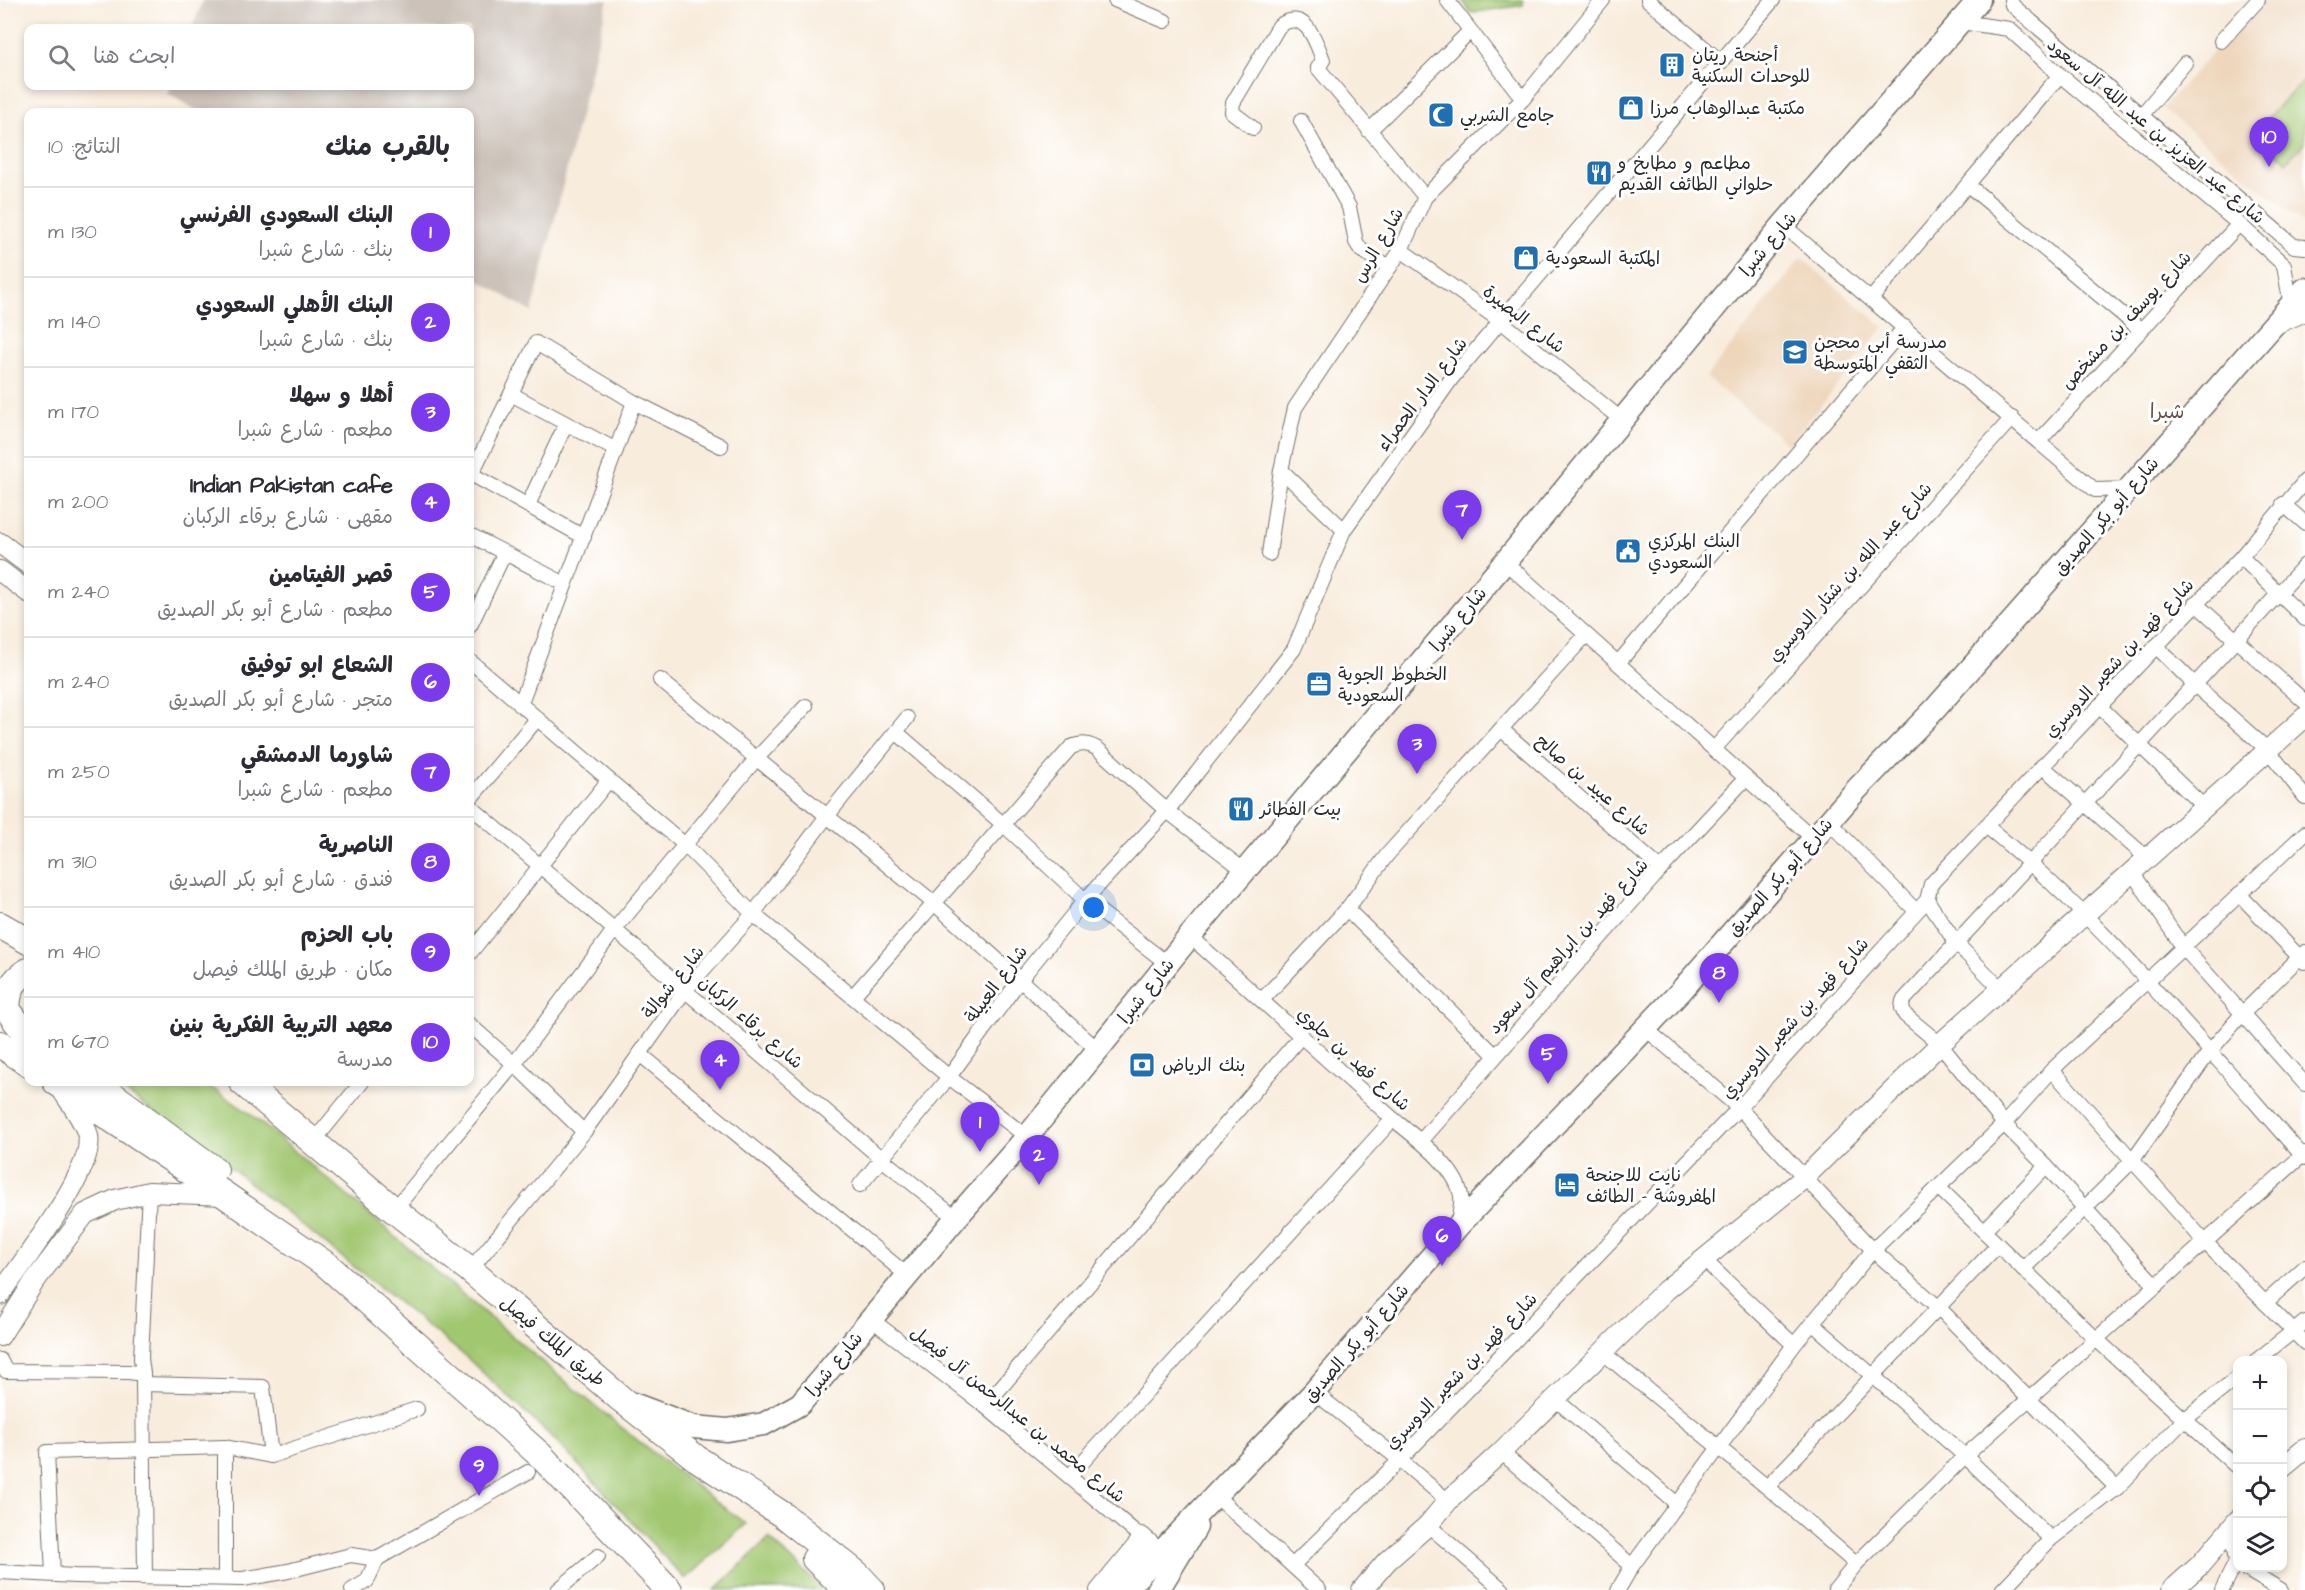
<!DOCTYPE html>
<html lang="ar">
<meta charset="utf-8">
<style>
body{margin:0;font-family:"Architects Daughter","Playpen Sans Arabic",sans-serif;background:#f2f2f3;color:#2b2b33;direction:rtl}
.controls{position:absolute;right:18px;bottom:18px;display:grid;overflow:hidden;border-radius:12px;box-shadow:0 3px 9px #0003}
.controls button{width:54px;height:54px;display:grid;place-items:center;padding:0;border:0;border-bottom:2px solid #e1e1e2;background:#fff;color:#2b2b33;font:30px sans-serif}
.you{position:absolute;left:1094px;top:908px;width:21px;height:21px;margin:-15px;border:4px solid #fff;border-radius:50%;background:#1a73e8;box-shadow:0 0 0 9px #1a73e833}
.badge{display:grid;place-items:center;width:39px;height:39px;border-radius:50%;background:#7c3aed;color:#fff;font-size:20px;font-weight:700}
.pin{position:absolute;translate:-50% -50px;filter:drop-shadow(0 2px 3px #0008)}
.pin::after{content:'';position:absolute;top:32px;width:21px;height:18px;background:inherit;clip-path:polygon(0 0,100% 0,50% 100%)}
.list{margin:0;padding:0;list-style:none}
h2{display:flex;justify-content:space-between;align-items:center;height:78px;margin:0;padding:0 24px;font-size:26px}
h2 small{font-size:20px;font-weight:400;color:#7c7c81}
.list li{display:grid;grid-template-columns:39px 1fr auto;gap:18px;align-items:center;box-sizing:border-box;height:90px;padding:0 24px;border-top:2px solid #e1e1e2}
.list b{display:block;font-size:22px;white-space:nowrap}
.list p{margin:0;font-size:20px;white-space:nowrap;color:#7c7c81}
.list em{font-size:20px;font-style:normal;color:#7c7c81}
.icon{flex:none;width:33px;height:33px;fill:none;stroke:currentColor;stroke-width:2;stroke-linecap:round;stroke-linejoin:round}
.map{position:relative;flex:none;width:2305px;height:1590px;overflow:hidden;direction:ltr}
.search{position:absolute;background:#fff;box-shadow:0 3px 9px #0003;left:24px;top:24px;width:450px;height:66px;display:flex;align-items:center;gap:15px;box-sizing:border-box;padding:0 21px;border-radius:12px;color:#7c7c81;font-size:22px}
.panel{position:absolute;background:#fff;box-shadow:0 3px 9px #0003;left:24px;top:108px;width:450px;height:978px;border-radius:12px;direction:rtl}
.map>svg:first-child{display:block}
.built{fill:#eed6bb}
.industrial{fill:#ccc2b9}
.green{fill:#a2c771;stroke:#66794e;stroke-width:1.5}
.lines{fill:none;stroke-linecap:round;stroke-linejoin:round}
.street-casing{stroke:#736f69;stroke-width:16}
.secondary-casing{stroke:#736f69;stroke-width:22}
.primary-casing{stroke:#736f69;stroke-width:25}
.highway-casing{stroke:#736f69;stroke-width:28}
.street{stroke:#fff;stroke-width:14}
.secondary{stroke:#fff;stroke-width:20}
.primary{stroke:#fff;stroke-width:22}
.highway{stroke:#fff;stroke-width:26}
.labels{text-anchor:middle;stroke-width:6;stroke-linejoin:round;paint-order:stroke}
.poi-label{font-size:18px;fill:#2b2b2b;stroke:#fff;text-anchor:start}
.street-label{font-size:18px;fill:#2b2b2b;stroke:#fff}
.neighbourhood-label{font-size:20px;fill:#695049;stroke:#fff}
</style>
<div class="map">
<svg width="2305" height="1590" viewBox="0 0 2305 1590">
<rect width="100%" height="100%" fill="#fff"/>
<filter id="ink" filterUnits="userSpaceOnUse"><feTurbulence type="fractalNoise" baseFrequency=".0167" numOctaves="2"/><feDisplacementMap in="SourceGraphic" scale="12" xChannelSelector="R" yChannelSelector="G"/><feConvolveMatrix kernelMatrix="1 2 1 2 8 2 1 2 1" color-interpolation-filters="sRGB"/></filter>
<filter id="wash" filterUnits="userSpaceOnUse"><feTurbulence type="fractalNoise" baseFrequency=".008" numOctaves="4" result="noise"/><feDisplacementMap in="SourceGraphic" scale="24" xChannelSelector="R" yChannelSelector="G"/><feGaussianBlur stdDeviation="1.35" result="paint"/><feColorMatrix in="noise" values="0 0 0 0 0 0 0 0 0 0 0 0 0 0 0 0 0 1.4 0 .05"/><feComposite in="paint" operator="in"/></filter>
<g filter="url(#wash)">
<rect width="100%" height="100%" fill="#f8ecdc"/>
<g class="built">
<path d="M2261,0H2305V225L2162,108Z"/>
<path d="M1801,258L1884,327L1789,445L1706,377Z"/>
</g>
<path class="industrial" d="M203,0H608L532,312L470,275V112H200L168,94L172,86H470V28H192Z"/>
<g class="green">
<path d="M1462,0H1523V5L1471,13Z"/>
<path d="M2305,79V143L2286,162L2255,131Z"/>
<path d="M112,1082H203L249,1113C415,1250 573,1396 746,1524L685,1579L557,1442L465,1356L235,1171Z"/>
<path d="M769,1538L824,1590H715Z"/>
</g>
</g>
<g filter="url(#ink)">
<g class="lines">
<defs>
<g id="street">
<path d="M1115,0L1165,21"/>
<path d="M1447,0L1523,99"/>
<path d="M1648,0L1721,62"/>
<path d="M2011,0L2012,5L2294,246L2305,247"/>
<path d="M1961,22L2009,29L2060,75L2239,224L2284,265L2291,306"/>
<path d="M2221,41L2258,0"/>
<path d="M2141,116L2185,63"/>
<path d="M1301,121L1349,207L1356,242L1361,250L1390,267"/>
<path d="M1253,128L1232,112L1233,103L1279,26C1305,7 1316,41 1323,60L1318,68L1425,197"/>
<path d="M1369,131L1470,31"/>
<path d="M1968,185L2141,330"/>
<path d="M1783,225L2095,490L2130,489"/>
<path d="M1401,250L1502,322L1623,421"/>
<path d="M1871,299L2060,75"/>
<path d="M511,394L616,450"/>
<path d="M2039,441L2239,224"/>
<path d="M1281,470L1344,530"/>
<path d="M471,474L584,537"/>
<path d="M470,477L536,343L634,402L721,446"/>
<path d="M2283,504L2305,523"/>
<path d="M528,505L566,424"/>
<path d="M470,535L565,584"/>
<path d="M1269,554L1281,470L1295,408L1401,250L1425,197L1523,99L1603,0"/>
<path d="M2241,557L2305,619"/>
<path d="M1505,562L1814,839"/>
<path d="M2195,603L2305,702"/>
<path d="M470,626L504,554"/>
<path d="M2156,646L2195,685L2268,750L2305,797"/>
<path d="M470,661L685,845L753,914L949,1077L1027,1137"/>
<path d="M1618,663L1905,327"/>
<path d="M660,680L934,903L1098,1050"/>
<path d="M520,705L634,402"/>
<path d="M2099,706L2204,807"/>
<path d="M1501,729L1661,869"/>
<path d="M896,732L1004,825L1085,900L1168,964"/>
<path d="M1714,749L2012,418"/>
<path d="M2042,766L2147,858"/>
<path d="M470,799L537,719"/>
<path d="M470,806L883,1160L956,1218"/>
<path d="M1829,822L1916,911"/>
<path d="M1986,826C2076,898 2151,984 2226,1069C2253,1099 2278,1130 2305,1158"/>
<path d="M2132,872L2183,947L2305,1084"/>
<path d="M2239,894L2304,962"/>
<path d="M1927,900L1956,943L2001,989"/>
<path d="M1347,909L1495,1055"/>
<path d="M1190,936L1393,1119C1414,1136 1457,1167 1461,1196C1462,1204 1459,1215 1458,1224"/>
<path d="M470,953L609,780"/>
<path d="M853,996L1071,747C1082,743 1089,743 1099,750L1167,811L1245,871"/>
<path d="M1262,1000L1347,909L1387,855L1586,635"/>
<path d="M470,1025L514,1064L584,1132"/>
<path d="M1646,1029L1739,1108L1873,1250L1938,1307L2117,1488"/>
<path d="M640,1054L908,1276"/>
<path d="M2052,1070L2205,1242L2305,1343"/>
<path d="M1421,1141L1661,869L1746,778"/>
<path d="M313,1142L362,1082"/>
<path d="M860,1185L949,1077L1019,981L1085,900L1167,811L1294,649L1344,530L1452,378L1773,0"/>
<path d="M1939,1188L2096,1339L2238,1468"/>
<path d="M394,1210L514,1064L615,929L756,759L806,706"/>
<path d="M1984,1231L2046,1166"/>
<path d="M1703,1259L1794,1345"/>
<path d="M2023,1269L2132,1161L2210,1051L2242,1014L2305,952"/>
<path d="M470,1270L584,1132L686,989L753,914L827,816L907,718"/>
<path d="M2156,1286L2046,1166L2004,1124L1940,1044L1905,1015L1902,1008L1903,1001L2305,565"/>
<path d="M2265,1303L2305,1267"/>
<path d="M872,1320L985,1406L1141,1537L1097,1590"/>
<path d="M1812,1323L1965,1456L2051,1539"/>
<path d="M1602,1352L1767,1487L1998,1245"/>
<path d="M0,1360L6,1371L129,1372L143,1374L145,1577"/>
<path d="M2257,1360L2305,1322"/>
<path d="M143,1374L141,1358L149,1192"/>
<path d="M143,1384L263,1387L271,1456L225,1447"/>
<path d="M1314,1392L1400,1460L1448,1501"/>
<path d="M1554,1398L1677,1504"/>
<path d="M985,1406L1302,1035"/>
<path d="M1501,1452L1632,1566"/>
<path d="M271,1456L417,1409"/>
<path d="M1070,1476L1393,1119"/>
<path d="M1767,1487L1856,1564"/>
<path d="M1215,1495L1319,1590"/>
<path d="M1428,1525L1503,1590"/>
<path d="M1293,1565L1400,1460L1739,1108L1927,900L1931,884L2241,557L2305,481"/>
<path d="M2244,1568L2281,1590"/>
<path d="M0,1572L75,1576L243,1579L288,1571L351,1555L377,1559"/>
<path d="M53,1574L47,1452L225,1447V1578"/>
<path d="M352,1590L367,1581L377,1559L528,1472"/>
<path d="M558,1590L598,1556"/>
<path d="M1618,1590L1632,1566L1794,1345L1873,1250L2004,1124L2052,1070L2305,833"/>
<path d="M1835,1590L1856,1564L1965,1456L2305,1153"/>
<path d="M2002,1590L2051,1539L2117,1488L2184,1420L2238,1377"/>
<path d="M2222,1590L2236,1562L2231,1528"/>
</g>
<g id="secondary">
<path d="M2275,324L2305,311"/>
<path d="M0,543L28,564"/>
<path d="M0,571L28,592"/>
<path d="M0,1295C20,1265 96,1169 88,1136C84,1119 70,1103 61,1088"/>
<path d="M0,1336L34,1282L85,1214L115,1200L149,1192L225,1195"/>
<path d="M2282,1468L2305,1449"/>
<path d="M1111,1590L1150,1545L1141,1537"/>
<path d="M1362,1590L1387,1561L1428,1525L1448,1501L1501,1452L1666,1290L1804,1178L1940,1044L2305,717"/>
<path d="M2172,1590L2200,1565L2238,1520"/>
</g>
<g id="primary">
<path d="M633,1404L694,1427L727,1430L764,1424L800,1404L956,1218L1027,1137L1190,936L1505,562L1783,225L1979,0"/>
<path d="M1125,1590L1314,1392L1458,1226L1680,992L1858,788L1935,709L2305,289"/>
<path d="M1158,1590L1196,1527"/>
</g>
<g id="highway">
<path d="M0,925L28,941"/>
<path d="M28,971C12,980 8,991 7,1009L22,1029L28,1034"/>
<path d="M0,1044L28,1063"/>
<path d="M56,1082L225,1195L328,1266L540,1455L669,1590"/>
<path d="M95,1082L215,1170"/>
<path d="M242,1082L394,1210L470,1270L621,1399L696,1458L783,1515L857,1574L872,1590"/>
<path d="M815,1559L847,1590"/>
</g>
</defs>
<use href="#street" class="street-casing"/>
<use href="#secondary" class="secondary-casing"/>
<use href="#primary" class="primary-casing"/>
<use href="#highway" class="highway-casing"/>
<use href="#street" class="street"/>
<use href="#secondary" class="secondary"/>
<use href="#primary" class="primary"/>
<use href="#highway" class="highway"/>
</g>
</g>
<defs>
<symbol id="building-square" viewBox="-11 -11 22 22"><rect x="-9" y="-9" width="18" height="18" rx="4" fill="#1f6fb2" stroke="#fff"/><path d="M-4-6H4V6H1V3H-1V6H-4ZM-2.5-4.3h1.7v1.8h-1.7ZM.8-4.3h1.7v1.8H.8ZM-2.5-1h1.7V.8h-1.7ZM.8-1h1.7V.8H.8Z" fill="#fff"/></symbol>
<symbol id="shop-square" viewBox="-11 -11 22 22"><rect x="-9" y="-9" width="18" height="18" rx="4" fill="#1f6fb2" stroke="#fff"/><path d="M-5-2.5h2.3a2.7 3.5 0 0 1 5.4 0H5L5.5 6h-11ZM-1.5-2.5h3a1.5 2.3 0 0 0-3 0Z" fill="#fff"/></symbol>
<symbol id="mosque-square" viewBox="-11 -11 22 22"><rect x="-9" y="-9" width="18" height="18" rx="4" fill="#1f6fb2" stroke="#fff"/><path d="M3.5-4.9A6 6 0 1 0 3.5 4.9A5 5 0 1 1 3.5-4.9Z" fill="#fff"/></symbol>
<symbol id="restaurant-square" viewBox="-11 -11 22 22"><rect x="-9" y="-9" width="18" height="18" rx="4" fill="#1f6fb2" stroke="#fff"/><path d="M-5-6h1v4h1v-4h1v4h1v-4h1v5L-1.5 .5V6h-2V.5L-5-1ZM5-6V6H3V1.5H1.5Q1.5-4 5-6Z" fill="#fff"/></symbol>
<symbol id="school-square" viewBox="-11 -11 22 22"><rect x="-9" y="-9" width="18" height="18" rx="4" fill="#1f6fb2" stroke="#fff"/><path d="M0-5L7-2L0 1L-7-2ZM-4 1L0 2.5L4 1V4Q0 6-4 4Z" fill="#fff"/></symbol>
<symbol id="civic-square" viewBox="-11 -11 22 22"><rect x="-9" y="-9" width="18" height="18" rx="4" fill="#1f6fb2" stroke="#fff"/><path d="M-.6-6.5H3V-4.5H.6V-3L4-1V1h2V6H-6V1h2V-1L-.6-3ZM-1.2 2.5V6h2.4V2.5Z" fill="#fff"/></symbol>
<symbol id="office-square" viewBox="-11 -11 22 22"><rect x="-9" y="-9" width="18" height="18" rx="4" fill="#1f6fb2" stroke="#fff"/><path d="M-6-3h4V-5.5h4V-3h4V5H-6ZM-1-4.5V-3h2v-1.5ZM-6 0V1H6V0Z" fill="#fff"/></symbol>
<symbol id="bank-square" viewBox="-11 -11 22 22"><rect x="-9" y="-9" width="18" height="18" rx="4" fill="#1f6fb2" stroke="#fff"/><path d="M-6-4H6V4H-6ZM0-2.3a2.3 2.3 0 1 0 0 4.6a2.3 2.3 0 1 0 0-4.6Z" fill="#fff"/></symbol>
<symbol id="hotel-square" viewBox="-11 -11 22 22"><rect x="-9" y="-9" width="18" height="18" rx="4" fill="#1f6fb2" stroke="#fff"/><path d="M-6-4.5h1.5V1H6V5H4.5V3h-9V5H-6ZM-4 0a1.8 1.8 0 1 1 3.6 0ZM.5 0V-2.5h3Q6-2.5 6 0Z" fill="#fff"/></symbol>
</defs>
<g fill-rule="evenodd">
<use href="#building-square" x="1657" y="50" width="30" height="30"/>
<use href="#shop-square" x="1616" y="93" width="30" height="30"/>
<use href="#mosque-square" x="1426" y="100" width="30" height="30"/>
<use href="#restaurant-square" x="1584" y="158" width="30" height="30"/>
<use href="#shop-square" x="1511" y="243" width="30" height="30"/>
<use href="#school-square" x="1780" y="337" width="30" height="30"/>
<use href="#civic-square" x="1613" y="536" width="30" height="30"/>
<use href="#office-square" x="1304" y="669" width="30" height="30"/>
<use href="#restaurant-square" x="1226" y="794" width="30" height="30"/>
<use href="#bank-square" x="1127" y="1050" width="30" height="30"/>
<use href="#hotel-square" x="1552" y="1170" width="30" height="30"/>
</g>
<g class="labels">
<g class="poi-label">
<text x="1692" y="61">أجنحة ريتان<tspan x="1692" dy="21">للوحدات السكنية</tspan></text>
<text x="1650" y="114">مكتبة عبدالوهاب مرزا</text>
<text x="1460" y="121">جامع الشربي</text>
<text x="1618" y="169">مطاعم و مطابخ و<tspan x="1618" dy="21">حلواني الطائف القديم</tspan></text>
<text x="1546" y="264">المكتبة السعودية</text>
<text x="1814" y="348">مدرسة أبي محجن<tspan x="1814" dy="21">الثقفي المتوسطة</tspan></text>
<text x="1648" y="547">البنك المركزي<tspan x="1648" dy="21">السعودي</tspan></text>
<text x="1338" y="680">الخطوط الجوية<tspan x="1338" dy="21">السعودية</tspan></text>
<text x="1260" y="815">بيت الفطائر</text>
<text x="1162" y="1071">بنك الرياض</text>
<text x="1586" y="1181">نايت للاجنحة<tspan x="1586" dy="21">المفروشة - الطائف</tspan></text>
</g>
<g class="street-label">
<text transform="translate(2156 131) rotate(40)" y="6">شارع عبد العزيز بن عبد الله آل سعود</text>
<text transform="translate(1768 244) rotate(-50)" y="6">شارع شبرا</text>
<text transform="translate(1378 245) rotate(-60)" y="6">شارع الرس</text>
<text transform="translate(1524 319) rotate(38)" y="6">شارع البصيرة</text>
<text transform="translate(2126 320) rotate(-47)" y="6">شارع يوسف بن مشخص</text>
<text transform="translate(1422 394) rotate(-53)" y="6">شارع الدار الحمراء</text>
<text transform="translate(2106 516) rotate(-49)" y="6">شارع أبو بكر الصديق</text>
<text transform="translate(1850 572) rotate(-48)" y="6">شارع عبد الله بن شتار الدوسري</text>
<text transform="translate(1458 619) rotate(-50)" y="6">شارع شبرا</text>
<text transform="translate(2119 658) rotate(-47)" y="6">شارع فهد بن شعير الدوسري</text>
<text transform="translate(1593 785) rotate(41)" y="6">شارع عبيد بن صالح</text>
<text transform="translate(1780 877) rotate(-49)" y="6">شارع أبو بكر الصديق</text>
<text transform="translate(1568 946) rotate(-48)" y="6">شارع فهد بن ابراهيم آل سعود</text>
<text transform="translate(673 982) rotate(-51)" y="6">شارع شوالة</text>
<text transform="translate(996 984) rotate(-53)" y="6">شارع العبيلة</text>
<text transform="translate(1146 991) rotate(-51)" y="6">شارع شبرا</text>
<text transform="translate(1795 1018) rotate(-48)" y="6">شارع فهد بن شعير الدوسري</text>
<text transform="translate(751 1022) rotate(41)" y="6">شارع برقاء الركبان</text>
<text transform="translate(1354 1059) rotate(42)" y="6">شارع فهد بن جلوي</text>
<text transform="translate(553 1341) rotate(40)" y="6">طريق الملك فيصل</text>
<text transform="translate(1356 1343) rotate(-49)" y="6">شارع أبو بكر الصديق</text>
<text transform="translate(834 1364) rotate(-50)" y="6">شارع شبرا</text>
<text transform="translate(1461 1371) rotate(-46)" y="6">شارع فهد بن شعير الدوسري</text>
<text transform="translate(1018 1414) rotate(39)" y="6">شارع محمد بن عبدالرحمن آل فيصل</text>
</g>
<g class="neighbourhood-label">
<text x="2167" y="418">شبرا</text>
</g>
</g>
</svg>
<div class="controls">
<button>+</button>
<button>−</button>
<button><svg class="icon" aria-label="locate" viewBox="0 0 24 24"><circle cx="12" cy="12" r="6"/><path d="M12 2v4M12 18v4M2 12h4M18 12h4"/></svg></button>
<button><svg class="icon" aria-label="layers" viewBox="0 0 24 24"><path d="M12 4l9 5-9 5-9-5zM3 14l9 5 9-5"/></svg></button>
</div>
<div class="you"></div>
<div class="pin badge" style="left:980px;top:1152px">1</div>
<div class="pin badge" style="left:1039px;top:1185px">2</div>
<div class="pin badge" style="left:1417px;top:774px">3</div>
<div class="pin badge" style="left:720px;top:1090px">4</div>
<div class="pin badge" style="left:1548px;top:1084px">5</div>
<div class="pin badge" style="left:1442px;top:1266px">6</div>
<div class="pin badge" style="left:1462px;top:540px">7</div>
<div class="pin badge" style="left:1719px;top:1003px">8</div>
<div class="pin badge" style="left:479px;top:1496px">9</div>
<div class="pin badge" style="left:2269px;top:167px">10</div>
<div class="search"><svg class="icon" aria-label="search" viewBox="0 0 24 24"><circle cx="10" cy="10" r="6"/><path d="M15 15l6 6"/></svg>ابحث هنا</div>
<section class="panel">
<h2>بالقرب منك<small>النتائج: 10</small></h2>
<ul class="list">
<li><span class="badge">1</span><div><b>البنك السعودي الفرنسي</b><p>بنك · شارع شبرا</p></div><em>130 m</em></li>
<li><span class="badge">2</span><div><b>البنك الأهلي السعودي</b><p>بنك · شارع شبرا</p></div><em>140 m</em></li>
<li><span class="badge">3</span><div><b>أهلا و سهلا</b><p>مطعم · شارع شبرا</p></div><em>170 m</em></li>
<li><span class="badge">4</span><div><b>Indian Pakistan cafe</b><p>مقهى · شارع برقاء الركبان</p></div><em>200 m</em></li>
<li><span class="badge">5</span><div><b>قصر الفيتامين</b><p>مطعم · شارع أبو بكر الصديق</p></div><em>240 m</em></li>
<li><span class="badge">6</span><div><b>الشعاع ابو توفيق</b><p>متجر · شارع أبو بكر الصديق</p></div><em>240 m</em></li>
<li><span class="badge">7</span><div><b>شاورما الدمشقي</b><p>مطعم · شارع شبرا</p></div><em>250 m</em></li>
<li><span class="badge">8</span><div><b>الناصرية</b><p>فندق · شارع أبو بكر الصديق</p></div><em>310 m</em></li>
<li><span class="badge">9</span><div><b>باب الحزم</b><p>مكان · طريق الملك فيصل</p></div><em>410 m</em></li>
<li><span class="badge">10</span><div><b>معهد التربية الفكرية بنين</b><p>مدرسة</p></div><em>670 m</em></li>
</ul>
</section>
</div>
